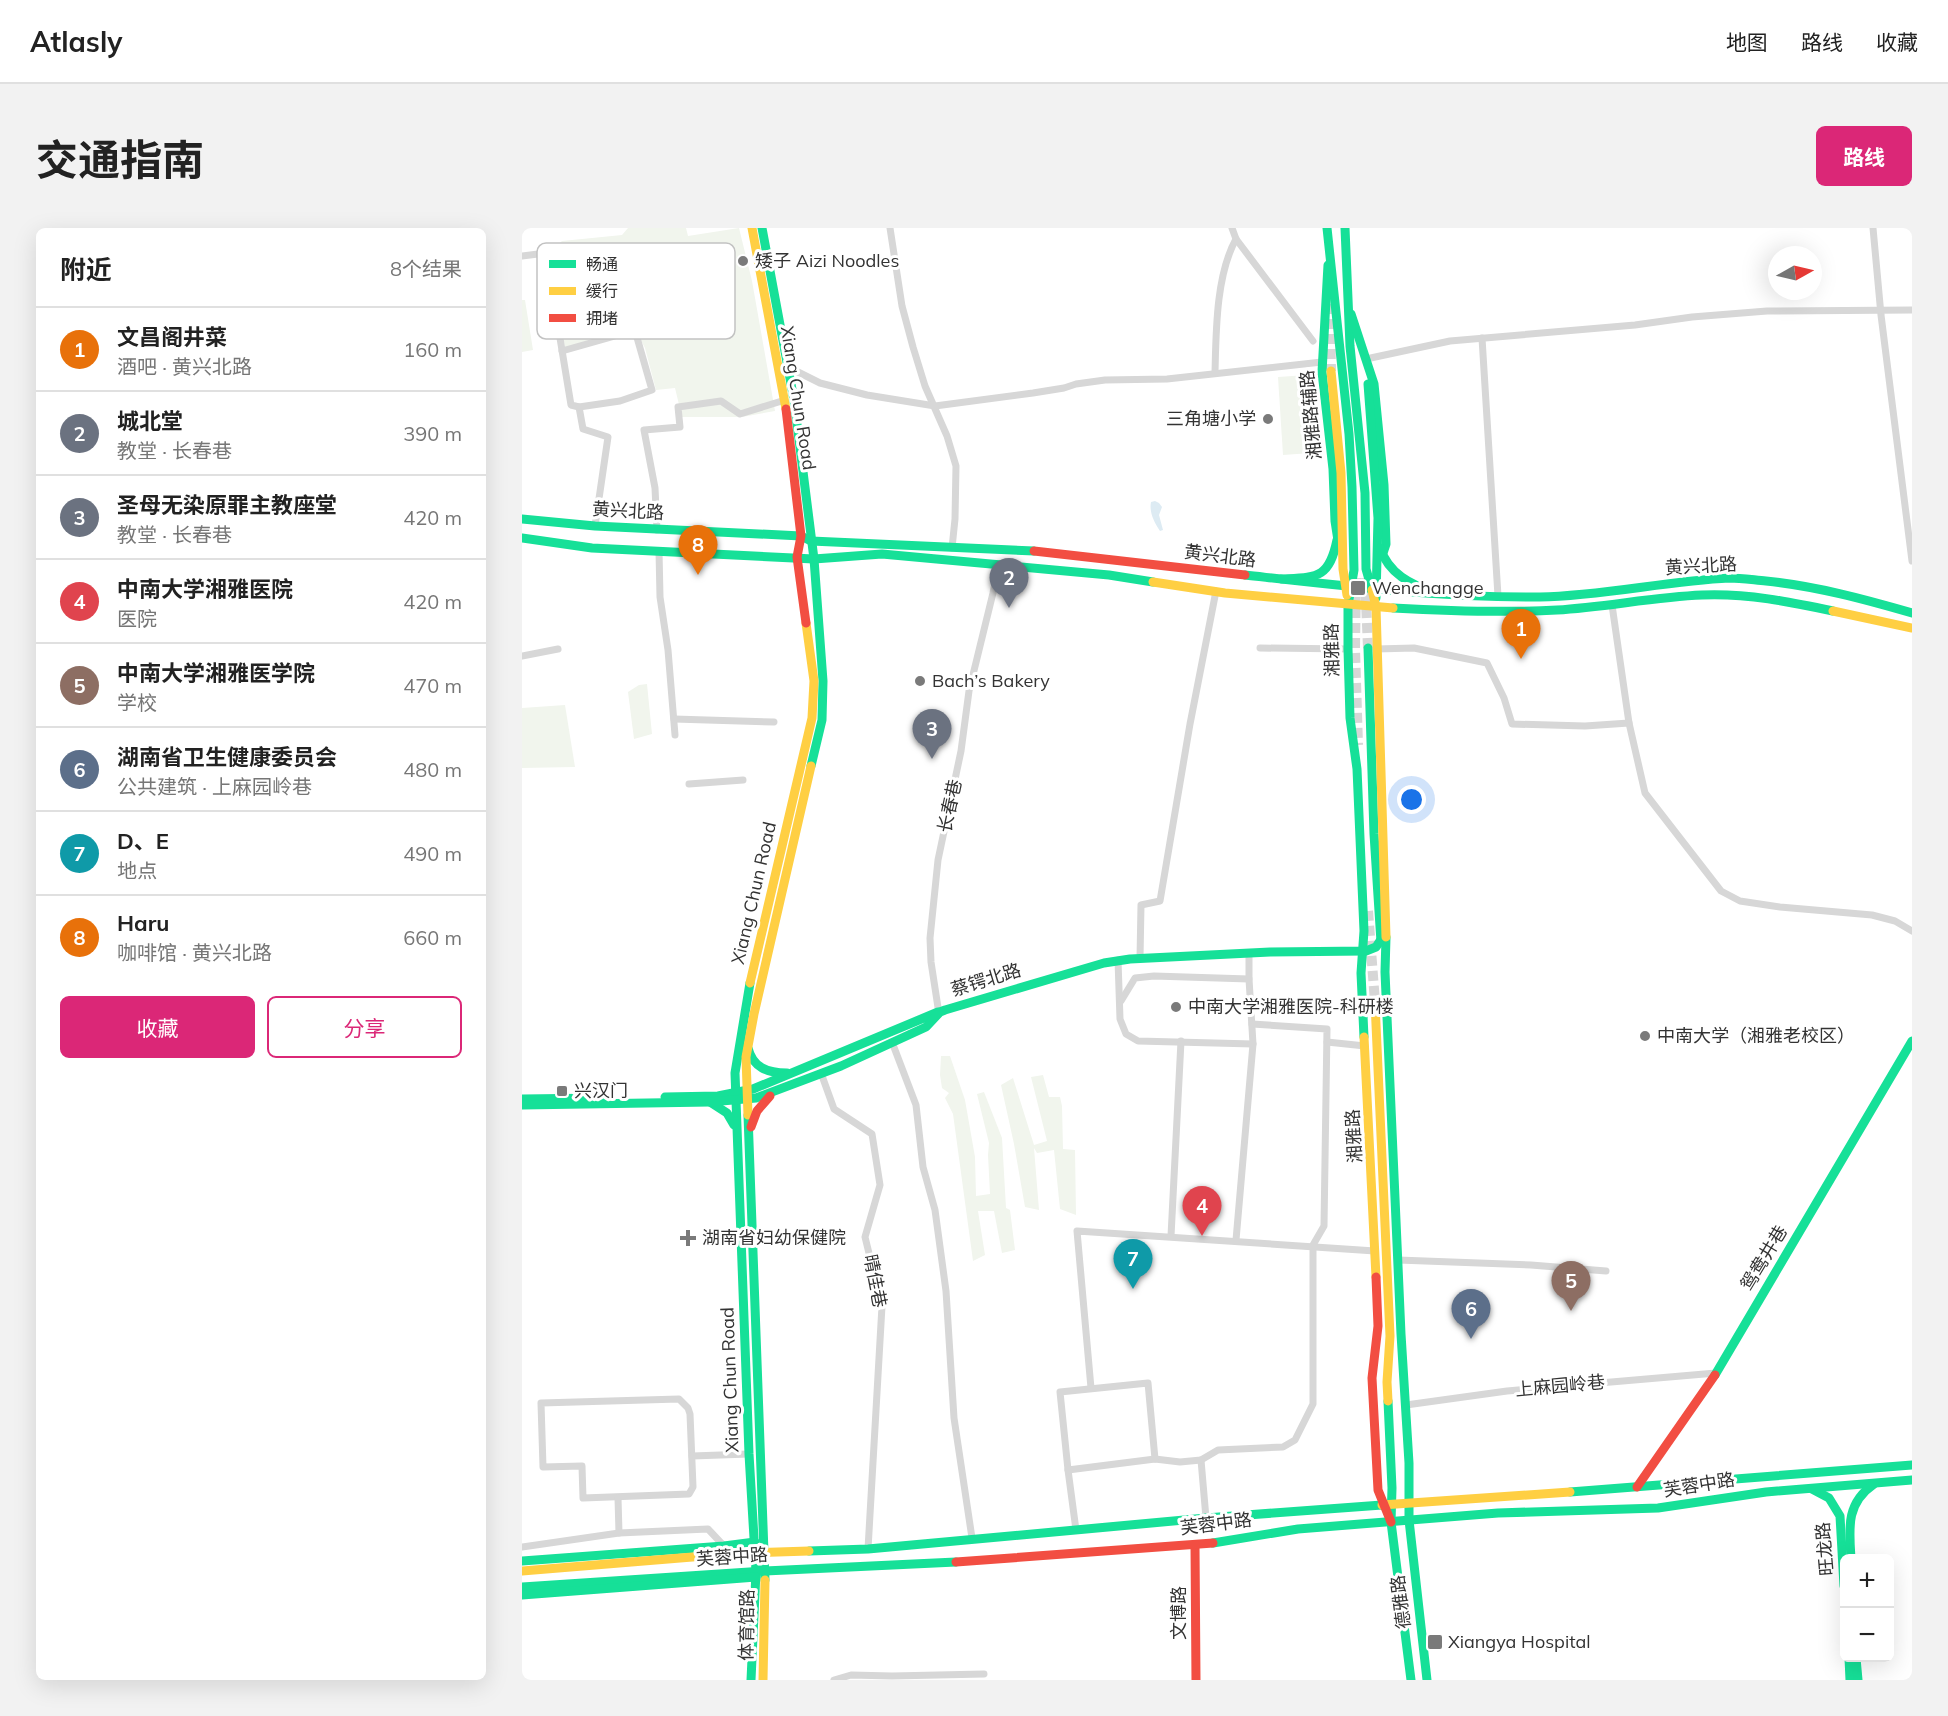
<!DOCTYPE html>
<html lang="zh">
<meta charset="utf-8">
<style>
body{margin:0;font-family:Mulish,"Noto Sans SC",sans-serif;background:#f2f2f2;color:#222}
.controls{position:absolute;right:18px;bottom:18px;display:grid;overflow:hidden;border-radius:9px;box-shadow:0 6px 24px #0002}
.controls button{width:54px;height:54px;display:grid;place-items:center;padding:0;border:0;border-bottom:2px solid #e0e0e0;background:#fff;color:#222;font:30px sans-serif}
.compass{position:absolute;left:1246px;top:18px;width:54px;height:54px;border-radius:50%;background:#fff;box-shadow:0 6px 24px #0002;rotate:82deg}
.you{position:absolute;left:890px;top:572px;width:21px;height:21px;margin:-15px;border:4px solid #fff;border-radius:50%;background:#1a73e8;box-shadow:0 0 0 9px #1a73e833}
.badge{display:grid;place-items:center;width:39px;height:39px;border-radius:50%;background:#db2777;color:#fff;font-size:20px;font-weight:700}
.pin{position:absolute;translate:-50% -50px;filter:drop-shadow(0 2px 3px #0008)}
.pin::after{content:'';position:absolute;top:32px;width:21px;height:18px;background:inherit;clip-path:polygon(0 0,100% 0,50% 100%)}
.list{margin:0;padding:0;list-style:none}
h2{display:flex;justify-content:space-between;align-items:center;height:78px;margin:0;padding:0 24px;font-size:26px}
h2 small{font-size:20px;font-weight:400;color:#767676}
.list li{display:grid;grid-template-columns:39px 1fr auto;gap:18px;align-items:center;box-sizing:border-box;height:84px;padding:0 24px;border-top:2px solid #e0e0e0}
.list b{display:block;font-size:22px;white-space:nowrap}
.list p{margin:0;font-size:20px;white-space:nowrap;color:#767676}
.list em{font-size:20px;font-style:normal;color:#767676}
.actions{display:flex;gap:12px;padding:18px 24px}
.actions a{flex:1;padding:14px 0;border:2px solid #db2777;border-radius:9px;text-align:center;font-size:21px;color:#db2777}
.actions .main{background:#db2777;color:#fff}
.map{position:relative;flex:none;width:1390px;height:1452px;overflow:hidden;border-radius:9px}
header{display:flex;align-items:center;gap:36px;box-sizing:border-box;height:84px;padding:0 30px;background:#fff;border-bottom:2px solid #e0e0e0}
header strong{font-size:28px}
nav{display:flex;gap:33px;margin-inline-start:auto;font-size:21px}
.intro{display:flex;align-items:center;justify-content:space-between;box-sizing:border-box;height:144px;padding:0 36px}
h1{margin:0;font-size:42px}
.button{padding:15px 27px;border-radius:9px;background:#db2777;color:#fff;font-size:21px;font-weight:700}
main{display:flex;gap:36px;padding:0 36px}
aside{flex:1;background:#fff;border-radius:9px;box-shadow:0 6px 24px #0002}
.map>svg:first-child{display:block}
.green{fill:#f1f5ed}
.water{fill:#ddebf3}
.lines{fill:none;stroke-linecap:round;stroke-linejoin:round}
.primary-tunnel{stroke:#d6d6d6;stroke-width:10;stroke-dasharray:10 5;stroke-linecap:butt}
.street{stroke:#d7d7d7;stroke-width:7}
.fast{stroke:#16e098;stroke-width:9}
.slow{stroke:#ffcf43;stroke-width:9}
.jam{stroke:#f24e42;stroke-width:9}
.poi-dot{fill:#7a7a7a;stroke:#fff;stroke-width:2}
.labels{text-anchor:middle;stroke-width:6;stroke-linejoin:round;paint-order:stroke}
.poi-label{font-size:18px;fill:#333;stroke:#fff;text-anchor:start}
.street-label{font-size:18px;fill:#333;stroke:#fff}
.key{fill:#fff;stroke:#c2c2c2;stroke-width:1.5}
.key-label{font-size:16px;fill:#333}
</style>
<header>
<strong>Atlasly</strong>
<nav><a>地图</a><a>路线</a><a>收藏</a></nav>
</header>
<div class="intro"><h1>交通指南</h1><a class="button">路线</a></div>
<main>
<aside>
<h2>附近<small>8个结果</small></h2>
<ul class="list">
<li><span class="badge" style="background:#e8710a">1</span><div><b>文昌阁井菜</b><p>酒吧 · 黄兴北路</p></div><em>160 m</em></li>
<li><span class="badge" style="background:#6b7280">2</span><div><b>城北堂</b><p>教堂 · 长春巷</p></div><em>390 m</em></li>
<li><span class="badge" style="background:#6b7280">3</span><div><b>圣母无染原罪主教座堂</b><p>教堂 · 长春巷</p></div><em>420 m</em></li>
<li><span class="badge" style="background:#e0444e">4</span><div><b>中南大学湘雅医院</b><p>医院</p></div><em>420 m</em></li>
<li><span class="badge" style="background:#8d6e63">5</span><div><b>中南大学湘雅医学院</b><p>学校</p></div><em>470 m</em></li>
<li><span class="badge" style="background:#5c6f8a">6</span><div><b>湖南省卫生健康委员会</b><p>公共建筑 · 上麻园岭巷</p></div><em>480 m</em></li>
<li><span class="badge" style="background:#0f9aa8">7</span><div><b>D、E</b><p>地点</p></div><em>490 m</em></li>
<li><span class="badge" style="background:#e8710a">8</span><div><b>Haru</b><p>咖啡馆 · 黄兴北路</p></div><em>660 m</em></li>
</ul>
<div class="actions"><a class="main">收藏</a><a>分享</a></div>
</aside>
<div class="map">
<svg width="1390" height="1452" viewBox="0 0 1390 1452">
<rect width="100%" height="100%" fill="#fff"/>
<g class="green">
<path d="M106,0H164L166,8L217,0L230,53L253,183L220,189H160L153,160L134,162L123,120L114,103L43,120L28,24L40,13L100,7Z"/>
<path d="M0,72H3L11,122L0,124Z"/>
<path d="M785,147L789,225L761,227L756,149Z"/>
<path d="M125,456L130,506L112,511L106,464L117,457Z"/>
<path d="M43,477L53,539L0,540V480Z"/>
<path d="M419,828H428L443,872L453,929L454,968L468,966L466,927L467,915L455,866L462,864L480,910L484,980L488,982L493,1022L480,1025L472,983H456L463,1027L451,1033L431,886L423,870L427,865L420,860L418,847Z"/>
<path d="M521,847L527,869H538L540,878L541,921L553,922L554,987L538,981L532,922L515,925L512,920L517,982L503,979L492,916L479,857L491,850L512,917L525,913L509,849Z"/>
</g>
<path class="water" d="M633,273L637,275L640,279L637,287L641,302L638,303C632,294 627,284 629,274Z"/>
<g class="lines">
<g class="primary-tunnel">
<path d="M808,76L809,143"/>
<path d="M834,350L833,421L836,517"/>
<path d="M843,350L846,420"/>
<path d="M846,683L853,774"/>
</g>
<g class="street">
<path d="M368,0L380,78L391,119L403,158L425,208L434,238L433,291L430,320"/>
<path d="M710,0L714,11L791,113"/>
<path d="M1351,0L1359,87L1390,333"/>
<path d="M0,28L24,25L49,177L57,179L61,201L86,209L73,298"/>
<path d="M960,110L976,368"/>
<path d="M40,123L93,108"/>
<path d="M844,131L928,113L1113,97L1170,89L1245,83L1390,82"/>
<path d="M266,139L298,155L345,167L413,178L511,165L542,160L554,156L583,152L645,151L800,134"/>
<path d="M693,145C694,104 694,47 714,11"/>
<path d="M57,179L98,173L130,162L114,106"/>
<path d="M135,302L133,260L122,202L158,199L156,179L199,173L218,186L263,172"/>
<path d="M137,323L138,369L146,422L153,507"/>
<path d="M1090,377L1107,495L1123,565L1199,663L1218,673L1258,679L1350,687L1373,693L1390,703"/>
<path d="M738,420L826,421"/>
<path d="M854,421L892,420L965,435L982,470L990,496L1063,498L1107,495"/>
<path d="M0,428L36,421"/>
<path d="M152,491L252,494"/>
<path d="M167,556L221,552"/>
<path d="M618,730L619,677L638,673L668,496L694,363"/>
<path d="M596,732L598,791L604,806L616,813L731,816"/>
<path d="M599,773L613,750L632,748L727,751"/>
<path d="M417,786L409,734L408,710L416,632L439,523L447,463L471,365L477,336"/>
<path d="M370,814L394,877L401,939L413,982L424,1063L432,1190L450,1310"/>
<path d="M805,814L843,818"/>
<path d="M299,845L312,881L350,906L358,957L343,1009L360,1078L346,1321"/>
<path d="M649,1008L659,813"/>
<path d="M714,1012L731,816L727,751V725"/>
<path d="M876,1032L1009,1037L1084,1043"/>
<path d="M569,1160L555,1003L853,1023"/>
<path d="M157,1171L166,1180L168,1186L171,1259L167,1266L61,1270L60,1238L21,1239L19,1175Z"/>
<path d="M884,1177L985,1163L1194,1145"/>
<path d="M170,1228L227,1226"/>
<path d="M679,1232L684,1290"/>
<path d="M546,1242L633,1231L658,1234L679,1232L696,1222L761,1219L773,1212L791,1176V1017L802,998L805,801L730,796"/>
<path d="M96,1270L97,1305"/>
<path d="M554,1302L546,1242L538,1164L626,1155L633,1231"/>
<path d="M0,1319L97,1305L186,1301L202,1318"/>
<path d="M312,1452L329,1447L370,1448L462,1446"/>
</g>
<g class="fast">
<path d="M240,0L272,172L292,331L301,453L300,492L289,538"/>
<path d="M805,0L827,206L830,259L832,342L826,377V421L828,490L835,541L842,703L839,745L842,809"/>
<path d="M823,0L828,118L843,265L844,341L850,362"/>
<path d="M806,37L800,144L811,241L813,293L817,319"/>
<path d="M829,86L852,156L862,257L864,316L860,328"/>
<path d="M846,156L856,290L854,370"/>
<path d="M0,291L73,298L279,308L289,313L512,323"/>
<path d="M0,310L70,320L292,331L360,326L587,347L631,354"/>
<path d="M858,320C867,346 888,356 913,365"/>
<path d="M723,347C821,358 919,370 1018,369C1081,368 1144,353 1207,350C1219,350 1232,352 1244,353C1293,358 1342,371 1390,385"/>
<path d="M759,351C795,349 807,351 815,312"/>
<path d="M871,380C926,383 981,385 1035,382C1084,379 1132,369 1180,367C1225,365 1268,374 1311,383"/>
<path d="M846,420L852,606L859,714"/>
<path d="M864,709L863,744L879,1106L887,1235V1292L905,1452"/>
<path d="M228,755L213,845L227,1226L234,1344L229,1452"/>
<path d="M226,820C231,840 246,845 265,845"/>
<path d="M143,869L196,868L231,861L416,784"/>
<path d="M0,871L79,870"/>
<path d="M188,874L205,885L212,897"/>
<path d="M0,877L188,874L234,870L319,838L404,799L418,784L423,782L582,735L608,731L748,724L844,723L854,719L862,707"/>
<path d="M226,887L243,1352"/>
<path d="M1193,1147L1390,813"/>
<path d="M866,1173L870,1260L869,1294L889,1452"/>
<path d="M1290,1261L1307,1270L1318,1288L1322,1358"/>
<path d="M1048,1264L1390,1237"/>
<path d="M691,1315L776,1301L976,1285L1136,1280L1244,1264L1390,1252"/>
<path d="M287,1323L346,1321L684,1290L860,1277"/>
<path d="M1329,1330C1327,1300 1324,1275 1352,1256"/>
<path d="M0,1333L202,1318L233,1314"/>
<path d="M0,1359L243,1343L434,1334"/>
<path d="M0,1367L234,1349"/>
<path d="M1327,1430L1328,1452"/>
<path d="M1334,1430L1336,1452"/>
</g>
<g class="slow">
<path d="M230,0L264,181"/>
<path d="M809,143L819,245L821,341L825,367"/>
<path d="M631,354L703,365L871,380"/>
<path d="M850,362L854,379L864,709"/>
<path d="M1311,383L1390,400"/>
<path d="M228,755L290,490L292,453L284,395"/>
<path d="M853,774L868,1108L865,1154L866,1173"/>
<path d="M842,809L854,1049"/>
<path d="M226,887L224,829L232,786L289,538"/>
<path d="M860,1277L1048,1264"/>
<path d="M0,1343L219,1325L287,1323"/>
<path d="M241,1452L243,1352"/>
</g>
<g class="jam">
<path d="M264,181L279,308L275,329L284,395"/>
<path d="M512,323L723,347"/>
<path d="M229,899L235,883L248,868"/>
<path d="M854,1049L856,1098L850,1150L856,1262L869,1294"/>
<path d="M1115,1259L1193,1147"/>
<path d="M673,1317L674,1452"/>
<path d="M434,1334L691,1315"/>
</g>
</g>
<g class="poi-dot">
<circle cx="221" cy="33" r="6"/>
<circle cx="746" cy="191" r="6"/>
<rect x="828" y="352" width="16" height="16" rx="3"/>
<circle cx="398" cy="453" r="6"/>
<circle cx="654" cy="779" r="6"/>
<circle cx="1123" cy="808" r="6"/>
<rect x="34" y="857" width="12" height="12" rx="3"/>
<path d="M163 1001h6v6h6v6h-6v6h-6v-6h-6v-6h6z"/>
<rect x="905" y="1406" width="16" height="16" rx="3"/>
</g>
<g class="labels">
<g class="poi-label">
<text x="233" y="39">矮子 Aizi Noodles</text>
<text x="734" y="197" text-anchor="end">三角塘小学</text>
<text x="850" y="366">Wenchangge</text>
<text x="410" y="459">Bach’s Bakery</text>
<text x="666" y="785">中南大学湘雅医院-科研楼</text>
<text x="1135" y="814">中南大学（湘雅老校区）</text>
<text x="52" y="869">兴汉门</text>
<text x="180" y="1016">湖南省妇幼保健院</text>
<text x="926" y="1420">Xiangya Hospital</text>
</g>
<g class="street-label">
<text transform="translate(276 170) rotate(81)" y="6">Xiang Chun Road</text>
<text transform="translate(789 187) rotate(-95)" y="6">湘雅路辅路</text>
<text transform="translate(106 283) rotate(3)" y="6">黄兴北路</text>
<text transform="translate(698 328) rotate(7)" y="6">黄兴北路</text>
<text transform="translate(1179 338) rotate(-3)" y="6">黄兴北路</text>
<text transform="translate(810 422) rotate(-91)" y="6">湘雅路</text>
<text transform="translate(428 578) rotate(-78)" y="6">长春巷</text>
<text transform="translate(232 665) rotate(-77)" y="6">Xiang Chun Road</text>
<text transform="translate(464 752) rotate(-17)" y="6">蔡锷北路</text>
<text transform="translate(832 908) rotate(-93)" y="6">湘雅路</text>
<text transform="translate(1242 1030) rotate(-59)" y="6">鸳鸯井巷</text>
<text transform="translate(353 1053) rotate(79)" y="6">晴佳巷</text>
<text transform="translate(208 1152) rotate(-92)" y="6">Xiang Chun Road</text>
<text transform="translate(1038 1158) rotate(-5)" y="6">上麻园岭巷</text>
<text transform="translate(1177 1257) rotate(-9)" y="6">芙蓉中路</text>
<text transform="translate(694 1296) rotate(-7)" y="6">芙蓉中路</text>
<text transform="translate(1303 1321) rotate(-95)" y="6">旺龙路</text>
<text transform="translate(210 1329) rotate(-4)" y="6">芙蓉中路</text>
<text transform="translate(879 1374) rotate(-97)" y="6">德雅路</text>
<text transform="translate(657 1385) rotate(-90)" y="6">文博路</text>
<text transform="translate(225 1397) rotate(-89)" y="6">体育馆路</text>
</g>
</g>
<rect x="15" y="15" width="198" height="96" rx="9" class="key"/>
<rect x="27" y="32" width="27" height="8" fill="#16e098"/>
<rect x="27" y="59" width="27" height="8" fill="#ffcf43"/>
<rect x="27" y="86" width="27" height="8" fill="#f24e42"/>
<g class="key-label">
<text x="64" y="42">畅通</text>
<text x="64" y="69">缓行</text>
<text x="64" y="96">拥堵</text>
</g>
</svg>
<div class="controls">
<button>+</button>
<button>−</button>
</div>
<svg class="compass" viewBox="-18 -18 36 36"><path d="M0-13l5 13h-10z" fill="#e53935"/><path d="M0 13l5-13h-10z" fill="#767676"/></svg>
<div class="you"></div>
<div class="pin badge" style="left:999px;top:431px;background:#e8710a">1</div>
<div class="pin badge" style="left:487px;top:380px;background:#6b7280">2</div>
<div class="pin badge" style="left:410px;top:531px;background:#6b7280">3</div>
<div class="pin badge" style="left:680px;top:1008px;background:#e0444e">4</div>
<div class="pin badge" style="left:1049px;top:1083px;background:#8d6e63">5</div>
<div class="pin badge" style="left:949px;top:1111px;background:#5c6f8a">6</div>
<div class="pin badge" style="left:611px;top:1061px;background:#0f9aa8">7</div>
<div class="pin badge" style="left:176px;top:347px;background:#e8710a">8</div>
</div>
</main>
